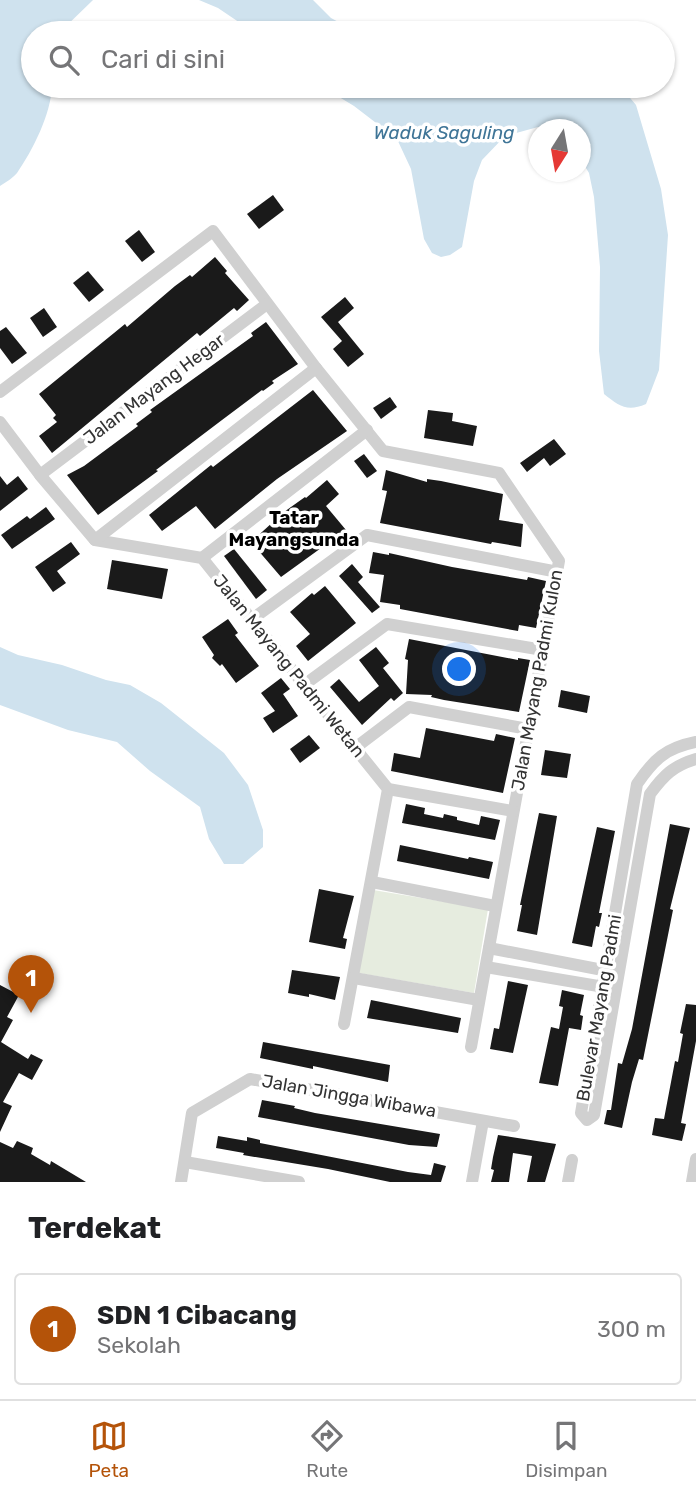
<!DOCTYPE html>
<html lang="id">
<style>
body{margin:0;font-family:Rubik,sans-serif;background:#f6f6f6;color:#202124}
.compass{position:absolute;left:528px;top:119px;width:63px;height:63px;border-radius:50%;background:#fff;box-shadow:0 2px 5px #0004;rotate:191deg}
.you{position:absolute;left:460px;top:670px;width:24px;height:24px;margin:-18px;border:5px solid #fff;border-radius:50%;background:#1a73e8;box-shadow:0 0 0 10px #1a73e833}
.badge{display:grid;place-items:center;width:46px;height:46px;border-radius:50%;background:#b45309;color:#fff;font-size:23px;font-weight:700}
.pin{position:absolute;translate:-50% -58px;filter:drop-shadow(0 2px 4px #0008)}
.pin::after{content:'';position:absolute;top:37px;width:24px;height:21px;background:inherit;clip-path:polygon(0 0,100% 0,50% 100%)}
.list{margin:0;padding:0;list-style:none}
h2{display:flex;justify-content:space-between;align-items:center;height:91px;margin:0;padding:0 28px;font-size:30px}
h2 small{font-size:23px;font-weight:400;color:#757577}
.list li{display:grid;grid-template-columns:46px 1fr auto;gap:21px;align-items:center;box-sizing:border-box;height:112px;margin:0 14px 14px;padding:0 14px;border:2px solid #e0e0e0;border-radius:7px}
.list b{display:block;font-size:26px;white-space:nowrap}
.list p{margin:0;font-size:23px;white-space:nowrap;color:#757577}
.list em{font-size:23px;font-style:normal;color:#757577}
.icon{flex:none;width:38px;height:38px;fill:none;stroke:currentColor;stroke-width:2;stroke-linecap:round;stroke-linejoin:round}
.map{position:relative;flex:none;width:696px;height:1182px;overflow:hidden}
.search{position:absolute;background:#fff;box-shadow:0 2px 5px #0004;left:21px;right:21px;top:21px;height:77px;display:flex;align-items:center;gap:18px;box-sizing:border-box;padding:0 24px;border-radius:38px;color:#757577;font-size:26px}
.sheet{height:217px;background:#fff}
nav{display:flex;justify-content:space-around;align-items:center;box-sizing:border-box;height:98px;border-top:2px solid #e0e0e0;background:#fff;font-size:19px;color:#757577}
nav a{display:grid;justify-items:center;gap:4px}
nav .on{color:#b45309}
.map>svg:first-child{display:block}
.green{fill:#e6ecdf}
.water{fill:#cfe2ee}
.building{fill:#1a1a1a}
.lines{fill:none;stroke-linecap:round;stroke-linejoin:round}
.minor{stroke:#d0d0d0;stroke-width:12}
.labels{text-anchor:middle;stroke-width:7;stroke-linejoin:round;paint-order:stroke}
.street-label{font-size:18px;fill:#333;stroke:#fff}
.water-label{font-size:19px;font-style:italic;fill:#3f7597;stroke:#fff}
.neighbourhood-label{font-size:19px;font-weight:bold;fill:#000;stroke:#fff}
</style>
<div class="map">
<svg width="696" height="1182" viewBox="0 0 696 1182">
<rect width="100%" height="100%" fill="#fff"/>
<path class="green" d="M373,890L488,909L474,993L359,973Z"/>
<g class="water">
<path d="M0,0H93L59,33H33V86H52C51,114 33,150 17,173C13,178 6,182 0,186Z"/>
<path d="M199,0H313L331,18L359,33H255L218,8Z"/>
<path d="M321,86H620L636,105L661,189L668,235L659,370L646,404C627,412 619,406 604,394L599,351L600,267L594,197L589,173L581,160L580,130L545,129L538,127L505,136L482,160L474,181L462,247L450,255L441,257L432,253L424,239L411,169L397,139L354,106Z"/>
<path d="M0,647L18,655L62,665L106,680L130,685L161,703L224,753L248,785L263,830V847L243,864H224L209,839L200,807L150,771L117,742L68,730L0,705Z"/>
</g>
<g class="building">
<path d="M273,195L284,210L259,229L247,214Z"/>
<path d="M139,230L155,252L142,262L125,241Z"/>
<path d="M215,257L227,271L225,273L249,300L237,311L234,308L200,336L197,333L52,453L39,436L57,422L53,418L56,415L39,394L114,333L125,324L127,327L175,286L190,275L192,277Z"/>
<path d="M88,271L104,290L89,302L73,283Z"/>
<path d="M345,297L354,308L338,322L364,354L348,367L333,349L342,341L321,317Z"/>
<path d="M44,308L57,327L43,337L30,318Z"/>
<path d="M266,322L298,364L272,381L274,383L263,391L262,390L222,420L156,470L158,471L98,515L67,475L84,466L138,426L136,424L152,412L150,410L253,336L251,333Z"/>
<path d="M6,327L27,353L12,364L0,348V331Z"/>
<path d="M313,390L347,431L277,479L215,529L196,506L162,531L149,515L211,465L213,467Z"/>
<path d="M390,397L397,407L381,419L373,408Z"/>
<path d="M428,410L453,413L452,421L477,426L473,446L424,438Z"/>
<path d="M554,439L566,454L550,466L544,458L527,472L520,463Z"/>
<path d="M364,454L377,471L367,478L354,461Z"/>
<path d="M386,470L427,482V479L441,481L503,494L499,520L523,524L521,547L492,542L491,544L380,523L387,491L382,490Z"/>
<path d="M0,476L7,485L18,476L28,489L0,511Z"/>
<path d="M327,480L339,494L326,506L346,530L281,577L251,542L284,512L305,497L306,498Z"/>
<path d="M46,507L55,519L12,549L1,535L27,516L30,519Z"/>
<path d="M71,542L80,554L57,571L66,583L53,592L35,567Z"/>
<path d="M234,549L267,590L256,599L224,556Z"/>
<path d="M373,552L389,555V553L452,567L527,580L528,577L546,581L536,628L519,625L518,631L400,609V605L380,602L384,575L369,573Z"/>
<path d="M112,560L168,569L162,599L107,589Z"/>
<path d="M352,564L363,577L358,582L380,607L372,613L339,576Z"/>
<path d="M325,586L356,623L308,661L296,646L310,634L290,612L312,593L314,595Z"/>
<path d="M228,619L238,633L235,635L259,666L236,683L222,664L220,666L212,658L214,655L202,637Z"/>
<path d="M409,639L518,660V658L530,660L519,712L444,700L431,697L432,695L406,694L408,660L405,659Z"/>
<path d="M376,647L389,663L383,668L403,693L394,701L391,698L362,725L330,687L339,679L359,702L379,686L359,660Z"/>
<path d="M281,678L290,689L283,694L298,716L273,733L263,718L275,711L261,693Z"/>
<path d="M561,690L590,696L587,713L558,707Z"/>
<path d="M426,728L494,741L496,734L515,738L503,793L391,771L394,753L420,758Z"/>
<path d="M309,735L320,748L300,763L290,749Z"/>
<path d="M545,750L571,754L567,778L541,775Z"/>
<path d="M406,804L425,808L424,814L443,818L444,814L457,817V820L479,825L481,816L500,820L495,840L402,823Z"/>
<path d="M539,813L557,816L537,935L517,931L522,905H520Z"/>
<path d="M670,824L690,828L670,909L673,910L643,1060L639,1059L632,1082L622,1128L604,1124L607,1110H611L618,1063L622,1064L632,1029Z"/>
<path d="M597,827L615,831L599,913H602L599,927L596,926L592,947L572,943Z"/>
<path d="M400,845L468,859L469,857L493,862L489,879L397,861Z"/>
<path d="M319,889L354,896L343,938L347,939L345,949L309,942Z"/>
<path d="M292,970L340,977L335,1000L309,994V997L288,993Z"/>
<path d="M508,981L528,985L513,1053L490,1049L494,1028L499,1029Z"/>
<path d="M0,985L19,995L7,1017L13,1020L1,1042L28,1059L31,1054L43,1060L32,1080L19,1073L3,1102L12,1106L0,1132Z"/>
<path d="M562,990L584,995L580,1015L583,1016L581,1030L569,1028L558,1086L539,1083L551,1027L559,1029L563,1007L559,1006Z"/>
<path d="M371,1000L461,1018L458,1033L367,1018Z"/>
<path d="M686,1004L696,1005V1041L681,1123L686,1124L682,1141L652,1135L655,1118L664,1119L675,1061L678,1062L683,1034L680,1033Z"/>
<path d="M263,1042L390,1065L388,1082L313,1066V1069L260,1058Z"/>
<path d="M262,1100L295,1106L294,1108L315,1113L440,1134L437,1147L409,1145L258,1117Z"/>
<path d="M498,1135L556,1144L545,1182H527L532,1156L513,1153L509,1182H491L494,1170L491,1169L493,1157Z"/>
<path d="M218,1136L247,1141V1137L260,1140V1143L408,1172L431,1175L434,1163L446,1166L441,1182H390L328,1169L243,1155L244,1153L216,1148Z"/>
<path d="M17,1141L33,1148L31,1154L50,1165L51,1161L86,1182H0V1142L13,1148Z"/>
</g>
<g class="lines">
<g class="minor">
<path d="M0,392L213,231L316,368L383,451L499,473L559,561L471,1047"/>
<path d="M0,422L40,475L95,540L202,558L388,789L344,1024"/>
<path d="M40,475L267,304"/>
<path d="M95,540L316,368"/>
<path d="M202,558L367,430"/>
<path d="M251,620L367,535L558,572"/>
<path d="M304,685L387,624L543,650"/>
<path d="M696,742C666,748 654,759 637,784L581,1113L587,1120L594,1115L650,794C664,775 673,766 696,759"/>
<path d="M355,748L409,707L528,729"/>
<path d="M388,789L513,811"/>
<path d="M372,882L495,906"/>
<path d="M489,948L613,972"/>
<path d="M486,967L610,988"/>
<path d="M354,978L479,1000"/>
<path d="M185,1162L299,1182"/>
<path d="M181,1182L192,1113L250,1079L514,1126"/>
<path d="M472,1182L483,1121"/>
<path d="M568,1182L572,1160"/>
<path d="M692,1182L696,1159"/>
</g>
</g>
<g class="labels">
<g class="street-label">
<text transform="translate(154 389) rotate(-37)" y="6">Jalan Mayang Hegar</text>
<text transform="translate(289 666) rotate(51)" y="6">Jalan Mayang Padmi Wetan</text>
<text transform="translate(537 680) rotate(-80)" y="6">Jalan Mayang Padmi Kulon</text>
<text transform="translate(599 1008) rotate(-80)" y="6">Bulevar Mayang Padmi</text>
<text transform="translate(349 1096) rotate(10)" y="6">Jalan Jingga Wibawa</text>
</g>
<g class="water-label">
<text x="444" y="139">Waduk Saguling</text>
</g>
<g class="neighbourhood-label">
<text x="294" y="524">Tatar<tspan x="294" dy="22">Mayangsunda</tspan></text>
</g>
</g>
</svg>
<svg class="compass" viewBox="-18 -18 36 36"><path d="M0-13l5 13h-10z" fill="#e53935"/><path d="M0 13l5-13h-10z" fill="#757577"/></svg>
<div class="you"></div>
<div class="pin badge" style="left:31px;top:1013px">1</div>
<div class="search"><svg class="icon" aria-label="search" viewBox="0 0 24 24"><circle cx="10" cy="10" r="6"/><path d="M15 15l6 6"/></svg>Cari di sini</div>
</div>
<section class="sheet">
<h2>Terdekat<small></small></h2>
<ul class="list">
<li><span class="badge">1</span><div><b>SDN 1 Cibacang</b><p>Sekolah</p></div><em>300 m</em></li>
</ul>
</section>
<nav>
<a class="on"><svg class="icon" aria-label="map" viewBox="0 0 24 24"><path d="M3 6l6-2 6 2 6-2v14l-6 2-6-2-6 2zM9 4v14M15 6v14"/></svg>Peta</a>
<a><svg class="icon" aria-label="directions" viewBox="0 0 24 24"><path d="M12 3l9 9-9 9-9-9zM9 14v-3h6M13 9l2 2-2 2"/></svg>Rute</a>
<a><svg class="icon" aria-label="saved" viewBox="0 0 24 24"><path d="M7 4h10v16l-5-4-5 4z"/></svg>Disimpan</a>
</nav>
